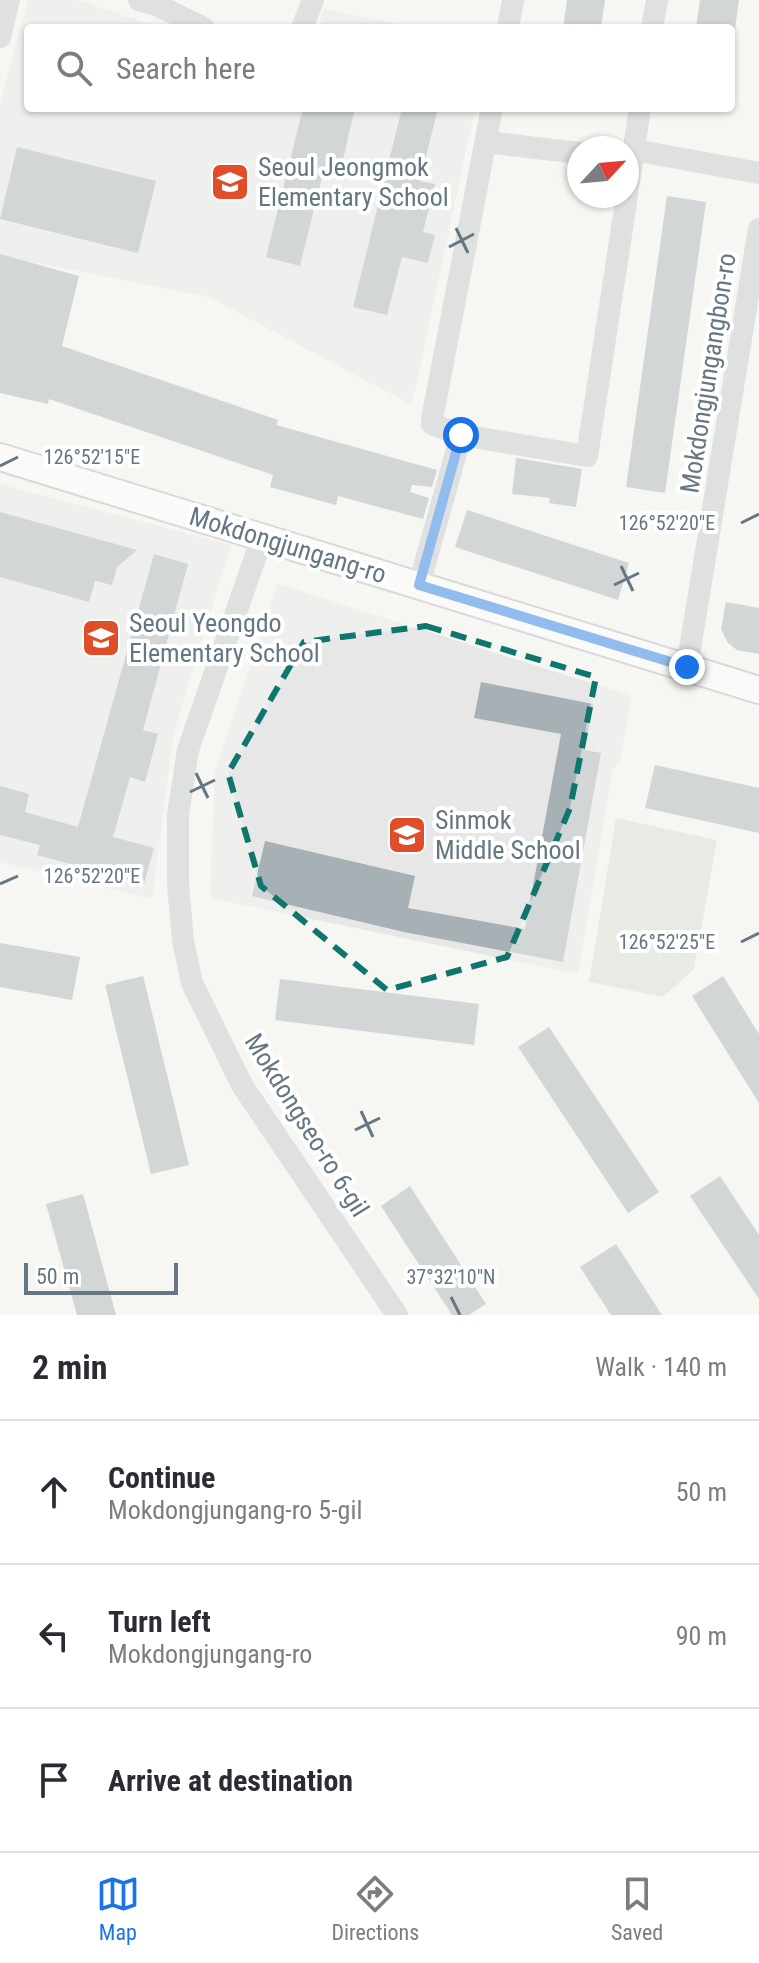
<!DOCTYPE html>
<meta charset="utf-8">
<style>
body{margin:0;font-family:"Roboto Condensed",sans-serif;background:#f2f2f3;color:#2b2b33}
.compass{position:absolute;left:567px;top:136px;width:72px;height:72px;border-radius:50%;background:#fff;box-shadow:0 2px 6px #0004;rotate:64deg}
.scale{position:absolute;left:24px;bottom:20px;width:154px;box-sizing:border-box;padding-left:8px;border:4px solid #657783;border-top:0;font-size:22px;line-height:28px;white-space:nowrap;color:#657783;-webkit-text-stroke:6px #fff;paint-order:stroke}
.stop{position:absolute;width:24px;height:24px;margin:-18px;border:6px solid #1a73e8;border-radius:50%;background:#fff}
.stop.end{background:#1a73e8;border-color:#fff;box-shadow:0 2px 8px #0008}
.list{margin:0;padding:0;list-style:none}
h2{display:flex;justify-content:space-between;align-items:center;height:104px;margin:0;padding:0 32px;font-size:34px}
h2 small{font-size:26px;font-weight:400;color:#7c7c81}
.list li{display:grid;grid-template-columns:52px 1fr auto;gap:24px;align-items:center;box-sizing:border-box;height:144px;padding:0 32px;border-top:2px solid #e1e1e2}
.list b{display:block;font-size:30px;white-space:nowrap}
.list p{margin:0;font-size:26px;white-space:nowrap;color:#7c7c81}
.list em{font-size:26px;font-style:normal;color:#7c7c81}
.icon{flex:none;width:44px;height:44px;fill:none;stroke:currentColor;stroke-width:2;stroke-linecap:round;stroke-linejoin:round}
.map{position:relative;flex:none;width:759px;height:1315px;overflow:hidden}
.search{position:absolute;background:#fff;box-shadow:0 2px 6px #0004;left:24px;right:24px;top:24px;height:88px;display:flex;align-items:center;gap:20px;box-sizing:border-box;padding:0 28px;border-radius:8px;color:#7c7c81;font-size:30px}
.sheet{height:536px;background:#fff}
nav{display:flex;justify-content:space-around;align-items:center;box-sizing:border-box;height:112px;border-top:2px solid #e1e1e2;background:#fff;font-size:22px;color:#7c7c81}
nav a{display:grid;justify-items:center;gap:4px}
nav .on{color:#1a73e8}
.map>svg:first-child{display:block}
.built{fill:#e6e7e6}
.pitch{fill:#d7ddd3}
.building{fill:#a7b0b5}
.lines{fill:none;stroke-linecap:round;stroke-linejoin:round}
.major-casing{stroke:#b4b9bc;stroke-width:30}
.minor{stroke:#c3c7ca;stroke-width:22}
.major{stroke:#fff;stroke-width:26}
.route{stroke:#1a73e8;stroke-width:10}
.marked{fill:none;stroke:#0f766e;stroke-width:6;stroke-dasharray:16 10;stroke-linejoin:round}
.ticks{fill:none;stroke:#657783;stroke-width:3}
.labels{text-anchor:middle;stroke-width:8;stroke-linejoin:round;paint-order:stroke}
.poi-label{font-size:26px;fill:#657783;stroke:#fff;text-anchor:start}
.street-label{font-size:26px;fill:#657783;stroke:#fff}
.ticks-label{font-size:20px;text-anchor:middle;fill:#657783;stroke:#fff;stroke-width:8;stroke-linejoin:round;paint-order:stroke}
</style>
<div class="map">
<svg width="759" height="1315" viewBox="0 0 759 1315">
<rect width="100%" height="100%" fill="#f6f6f2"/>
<g class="built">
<path d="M28,0H77L162,28H28V108H475L415,391L410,404L209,297L0,256V103Z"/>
<path d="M324,9L418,28H318Z"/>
<path d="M0,484L231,545L174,732L152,899L0,862Z"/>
<path d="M278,584L632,696L619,765L613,769L578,974L210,898L215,772Z"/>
</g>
<path class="pitch" d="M616,818L717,840L694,969L663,997L589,982Z"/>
<g class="building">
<path d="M567,0H605L601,28H563Z"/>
<path d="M700,0H739L735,28H696Z"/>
<path d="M303,108H355L339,176L323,173L300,266L266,257Z"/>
<path d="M402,108H438L420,181L435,184L423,232L435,235L428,263L402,257L387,315L353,307Z"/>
<path d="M17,147L156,181L138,253L0,219Z"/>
<path d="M667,196L706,202L665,493L626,487Z"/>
<path d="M0,254L79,276L62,346L278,420L276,425L437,470L432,487L412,485L410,492L429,498L423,519L338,496L336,505L270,487L273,475L49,399L48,404L0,393Z"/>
<path d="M516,458L582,469L576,507L549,503L550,498L512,494Z"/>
<path d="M467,510L629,563L618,600L455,547Z"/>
<path d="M0,512L137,550L117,567L112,585L95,581L89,602L0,577Z"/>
<path d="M154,554L188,564L143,730L158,734L145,782L130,777L113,837L154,848L144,884L37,855L40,845L0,835V786L29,794L25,812L78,827Z"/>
<path d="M726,602L759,608V654L737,650L728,643L721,629Z"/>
<path d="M481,682L593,704L585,750L601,753L563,962L404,932L252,896L265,841L415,876L408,908L525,929L561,734L474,718Z"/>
<path d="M655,765L759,788V833L645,808Z"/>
<path d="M0,943L80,957L72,1000L0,987Z"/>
<path d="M143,976L189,1165L151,1174L105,985Z"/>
<path d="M723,976L759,1034V1103L692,996Z"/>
<path d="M280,979L479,1004L474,1045L275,1020Z"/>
<path d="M549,1027L659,1192L628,1213L518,1047Z"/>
<path d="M720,1176L759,1235V1299L690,1196Z"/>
<path d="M410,1186L486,1304L469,1315H452L381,1206Z"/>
<path d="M83,1194L116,1315H77L46,1204Z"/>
<path d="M616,1244L662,1315H611L580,1267Z"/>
</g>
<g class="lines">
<defs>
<path id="major" d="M0,457L759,690"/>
</defs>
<use href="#major" class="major-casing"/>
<g class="minor">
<path d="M139,0L159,6L204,28"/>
<path d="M302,28L313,0"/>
<path d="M508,28L513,0"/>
<path d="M652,28L657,0"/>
<path d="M0,37L9,0"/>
<path d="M486,142L579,153"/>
<path d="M634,150L759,173"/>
<path d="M627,194L640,108"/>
<path d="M461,435L587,456L627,196"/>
<path d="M262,538L188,750L178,815V884L183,941L192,983L242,1085L397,1315"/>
<path d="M419,585L461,435L432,424L433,414L492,108"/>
<path d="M687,667L759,229"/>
</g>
<use href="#major" class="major"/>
</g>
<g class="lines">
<path class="route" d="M461,435L419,585L687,667"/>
</g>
<path d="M0 0H759V1315H0ZM426,626L596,677L570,808L507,957L387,990L261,886L228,773L304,642Z" fill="#f6f6f2" fill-opacity=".55" fill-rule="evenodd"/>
<path class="marked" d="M426,626L596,677L570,808L507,957L387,990L261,886L228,773L304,642Z"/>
<path class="ticks" d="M456,228L468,253M449,247L474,234M0,466L18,457M741,523L759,514M621,566L633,591M614,585L639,573M196,773L208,798M190,792L215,780M0,884L18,876M741,942L759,933M361,1111L373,1137M355,1130L380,1118M451,1297L460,1315"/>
<defs>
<symbol id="school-square" viewBox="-11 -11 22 22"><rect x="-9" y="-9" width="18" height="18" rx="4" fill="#df4d29" stroke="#fff"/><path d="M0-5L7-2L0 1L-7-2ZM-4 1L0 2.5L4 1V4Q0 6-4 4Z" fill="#fff"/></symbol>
</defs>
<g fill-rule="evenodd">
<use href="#school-square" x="208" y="160" width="44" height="44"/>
<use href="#school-square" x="79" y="616" width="44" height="44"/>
<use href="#school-square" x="385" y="813" width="44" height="44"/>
</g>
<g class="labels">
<g class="poi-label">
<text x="258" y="176">Seoul Jeongmok<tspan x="258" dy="30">Elementary School</tspan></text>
<text x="129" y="632">Seoul Yeongdo<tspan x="129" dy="30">Elementary School</tspan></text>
<text x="435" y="829">Sinmok<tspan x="435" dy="30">Middle School</tspan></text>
</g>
<g class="street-label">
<text transform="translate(708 373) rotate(-81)" y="9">Mokdongjungangbon-ro</text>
<text transform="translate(288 545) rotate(17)" y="9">Mokdongjungang-ro</text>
<text transform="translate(307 1125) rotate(58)" y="9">Mokdongseo-ro 6-gil</text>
</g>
</g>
<g class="ticks-label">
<text x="92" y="464">126°52'15"E</text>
<text x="667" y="530">126°52'20"E</text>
<text x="92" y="883">126°52'20"E</text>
<text x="667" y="949">126°52'25"E</text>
<text x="451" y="1284">37°32'10"N</text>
</g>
</svg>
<svg class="compass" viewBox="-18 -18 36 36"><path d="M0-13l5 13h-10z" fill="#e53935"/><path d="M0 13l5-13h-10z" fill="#7c7c81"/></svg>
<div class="scale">50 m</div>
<div class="stop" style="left:461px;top:435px"></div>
<div class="stop end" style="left:687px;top:667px"></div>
<div class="search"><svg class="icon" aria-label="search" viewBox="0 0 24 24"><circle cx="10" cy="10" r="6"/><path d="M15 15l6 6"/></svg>Search here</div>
</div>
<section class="sheet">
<h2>2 min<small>Walk · 140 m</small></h2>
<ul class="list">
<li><svg class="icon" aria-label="ahead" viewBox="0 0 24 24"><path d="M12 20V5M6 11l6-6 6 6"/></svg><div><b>Continue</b><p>Mokdongjungang-ro 5-gil</p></div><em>50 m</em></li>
<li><svg class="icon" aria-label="left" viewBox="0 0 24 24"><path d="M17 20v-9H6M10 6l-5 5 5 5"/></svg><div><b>Turn left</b><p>Mokdongjungang-ro</p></div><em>90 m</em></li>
<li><svg class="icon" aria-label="arrive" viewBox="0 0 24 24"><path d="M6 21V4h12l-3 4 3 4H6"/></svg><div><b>Arrive at destination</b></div></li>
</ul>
</section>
<nav>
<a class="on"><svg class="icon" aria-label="map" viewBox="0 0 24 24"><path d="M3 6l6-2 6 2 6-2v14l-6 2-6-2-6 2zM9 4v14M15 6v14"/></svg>Map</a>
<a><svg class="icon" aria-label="directions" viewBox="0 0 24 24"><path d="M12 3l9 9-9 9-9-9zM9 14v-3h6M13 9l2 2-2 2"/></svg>Directions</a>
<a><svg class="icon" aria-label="saved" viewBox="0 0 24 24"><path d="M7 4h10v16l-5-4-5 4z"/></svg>Saved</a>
</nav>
